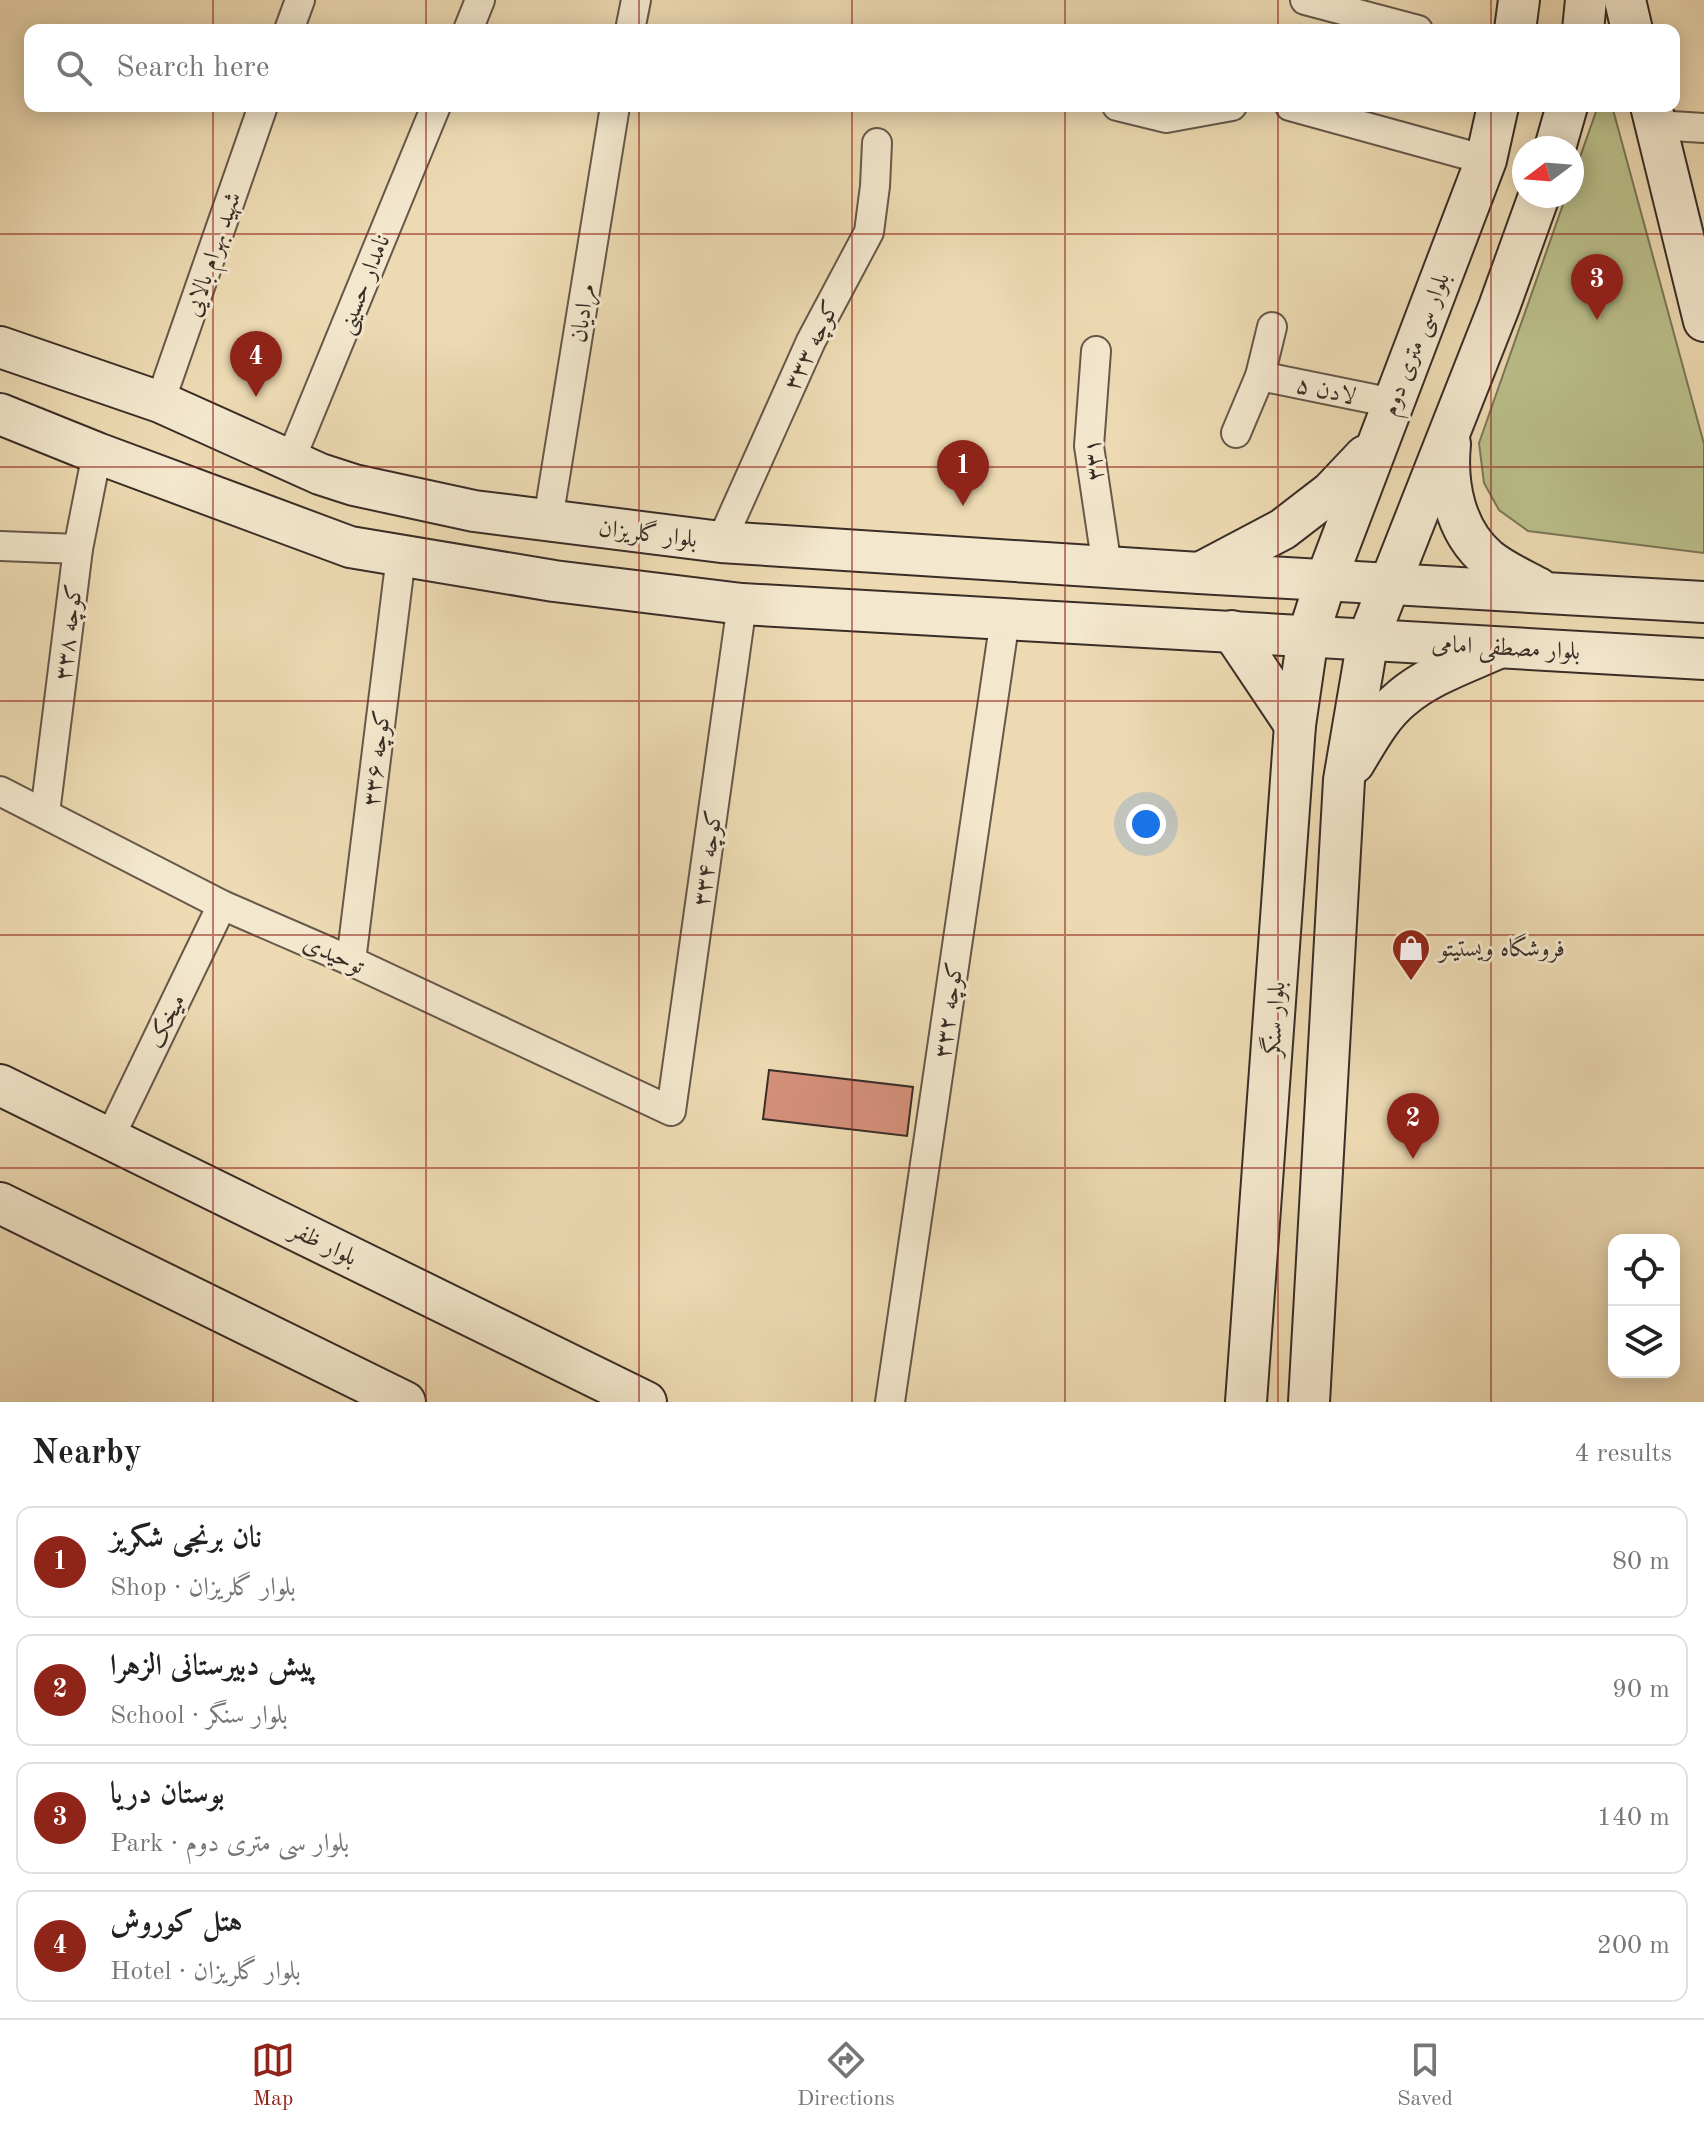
<!DOCTYPE html>
<meta charset="utf-8">
<style>
body{margin:0;font-family:"Old Standard TT",Amiri,serif;background:#f2f2f2;color:#222}
.controls{position:absolute;right:24px;bottom:24px;display:grid;overflow:hidden;border-radius:16px;box-shadow:0 4px 20px #0003}
.controls button{width:72px;height:72px;display:grid;place-items:center;padding:0;border:0;border-bottom:2px solid #e0e0e0;background:#fff;color:#222;font:40px sans-serif}
.compass{position:absolute;left:1512px;top:136px;width:72px;height:72px;border-radius:50%;background:#fff;box-shadow:0 4px 20px #0003;rotate:254deg}
.you{position:absolute;left:1146px;top:824px;width:28px;height:28px;margin:-20px;border:6px solid #fff;border-radius:50%;background:#1a73e8;box-shadow:0 0 0 12px #1a73e833}
.badge{display:grid;place-items:center;width:52px;height:52px;border-radius:50%;background:#8f2418;color:#fff;font-size:26px;font-weight:700}
.pin{position:absolute;translate:-50% -66px;filter:drop-shadow(0 2px 4px #0008)}
.pin::after{content:'';position:absolute;top:42px;width:28px;height:24px;background:inherit;clip-path:polygon(0 0,100% 0,50% 100%)}
.list{margin:0;padding:0;list-style:none}
h2{display:flex;justify-content:space-between;align-items:center;height:104px;margin:0;padding:0 32px;font-size:34px}
h2 small{font-size:26px;font-weight:400;color:#767676}
.list li{display:grid;grid-template-columns:52px 1fr auto;gap:24px;align-items:center;box-sizing:border-box;height:112px;margin:0 16px 16px;padding:0 16px;border:2px solid #e0e0e0;border-radius:16px}
.list b{display:block;font-size:30px;white-space:nowrap}
.list p{margin:0;font-size:26px;white-space:nowrap;color:#767676}
.list em{font-size:26px;font-style:normal;color:#767676}
.icon{flex:none;width:44px;height:44px;fill:none;stroke:currentColor;stroke-width:2;stroke-linecap:round;stroke-linejoin:round}
.map{position:relative;flex:none;width:1704px;height:1402px;overflow:hidden}
.search{position:absolute;background:#fff;box-shadow:0 4px 20px #0003;left:24px;right:24px;top:24px;height:88px;display:flex;align-items:center;gap:20px;box-sizing:border-box;padding:0 28px;border-radius:16px;color:#767676;font-size:30px}
.sheet{height:616px;background:#fff}
nav{display:flex;justify-content:space-around;align-items:center;box-sizing:border-box;height:112px;border-top:2px solid #e0e0e0;background:#fff;font-size:22px;color:#767676}
nav a{display:grid;justify-items:center;gap:4px}
nav .on{color:#8f2418}
.map>svg:first-child{display:block}
.green{fill:#babf8a;stroke:#7a7658;stroke-width:2}
.building{fill:#d4907a;stroke:#392d27;stroke-width:2}
.lines{fill:none;stroke-linecap:round;stroke-linejoin:round}
.street-casing{stroke:#66584a;stroke-width:32}
.secondary-casing{stroke:#392d27;stroke-width:44}
.street{stroke:#f3e7cd;stroke-width:28}
.secondary{stroke:#f3e7cd;stroke-width:40}
.grid{fill:none;stroke:#8f2418;stroke-width:2;stroke-opacity:0.55}
.labels{text-anchor:middle;stroke-width:6;stroke-linejoin:round;paint-order:stroke}
.street-label{font-size:24px;fill:#392d27;stroke:#f3e7cd}
.poi-label{font-size:24px;fill:#392d27;stroke:#f3e7cd;text-anchor:start}
</style>
<div class="map">
<svg width="1704" height="1402" viewBox="0 0 1704 1402">
<rect width="100%" height="100%" fill="#eddab2"/>
<filter id="stains"><feTurbulence type="fractalNoise" baseFrequency=".0025" numOctaves="4"/><feColorMatrix values="0 0 0 0 .2 0 0 0 0 .09 0 0 0 0 .02 0 0 0 .5 -.17"/></filter>
<radialGradient id="worn" r=".72"><stop offset=".6" stop-color="#630" stop-opacity="0"/><stop offset="1" stop-color="#630" stop-opacity=".3"/></radialGradient>
<path class="green" d="M1598,106H1612L1704,444V553L1528,531L1499,510L1484,483L1479,443L1566,196H1572V180Z"/>
<path class="building" d="M769,1070L913,1087L907,1136L763,1119Z"/>
<g class="lines">
<defs>
<g id="street">
<path d="M1305,0L1418,30"/>
<path d="M289,30L300,0"/>
<path d="M468,30L480,0"/>
<path d="M630,30L636,0"/>
<path d="M1117,106L1166,118L1232,106"/>
<path d="M1290,106L1486,160"/>
<path d="M1656,125L1704,128"/>
<path d="M1272,327L1260,376L1393,403"/>
<path d="M1096,351L1089,446L1107,567"/>
<path d="M160,402L263,106"/>
<path d="M1236,433L1260,376"/>
<path d="M290,461L436,106"/>
<path d="M548,520L615,106"/>
<path d="M721,542L811,341L869,232L875,186L877,143"/>
<path d="M0,546L78,549"/>
<path d="M0,791L222,905L351,961L671,1111L742,604"/>
<path d="M45,813L78,549L97,453"/>
<path d="M351,961L401,556"/>
<path d="M110,1137L222,905"/>
<path d="M890,1402L1005,619"/>
</g>
<g id="secondary">
<path d="M1625,0L1632,30"/>
<path d="M1515,30L1519,0"/>
<path d="M1583,30L1586,0"/>
<path d="M1651,106L1704,321"/>
<path d="M1555,148L1567,106"/>
<path d="M0,347L160,402L320,474L354,485L474,511L721,542L1199,573L1704,602"/>
<path d="M0,414L97,453L350,547L554,581L742,604L1704,659"/>
<path d="M1450,444C1446,485 1455,531 1488,559C1503,571 1521,579 1538,588"/>
<path d="M1200,573L1283,529L1331,492L1365,456"/>
<path d="M1232,631L1295,725"/>
<path d="M1354,763C1368,740 1381,715 1402,698C1429,675 1465,663 1496,649"/>
<path d="M0,1085L646,1402"/>
<path d="M0,1203L405,1402"/>
<path d="M1246,1402L1295,725L1308,636L1326,580L1486,160L1498,106"/>
<path d="M1309,1402L1344,780L1368,639L1499,307L1539,196"/>
</g>
</defs>
<use href="#street" class="street-casing"/>
<use href="#secondary" class="secondary-casing"/>
<use href="#street" class="street"/>
<use href="#secondary" class="secondary"/>
</g>
<path class="grid" d="M213,0V30M426,0V30M639,0V30M852,0V30M1065,0V30M1278,0V30M1491,0V30M213,106V1402M426,106V1402M639,106V1402M852,106V1402M1065,106V1402M1278,106V1402M1491,106V1402M0,234H1704M0,467H1704M0,701H1704M0,935H1704M0,1168H1704"/>
<defs>
<symbol id="shop-pin" viewBox="-11 -11 22 30"><path d="M0 17L-7.5 6A9.5 9.5 0 1 1 7.5 6Z" fill="#8f2418" stroke="#f3e7cd"/><path d="M-5-2.5h2.3a2.7 3.5 0 0 1 5.4 0H5L5.5 6h-11ZM-1.5-2.5h3a1.5 2.3 0 0 0-3 0Z" fill="#fff"/></symbol>
</defs>
<g fill-rule="evenodd">
<use href="#shop-pin" x="1389" y="926" width="44" height="60"/>
</g>
<g class="labels">
<g class="street-label">
<text transform="translate(212 254) rotate(-71)" y="8">شهید بهرام بالایی</text>
<text transform="translate(363 284) rotate(-68)" y="8">نامدار حسینی</text>
<text transform="translate(582 313) rotate(-81)" y="8">مرادیان</text>
<text transform="translate(1415 344) rotate(-69)" y="8">بلوار سی متری دوم</text>
<text transform="translate(811 345) rotate(-64)" y="8">کوچه ۳۳۳</text>
<text transform="translate(1326 390) rotate(12)" y="8">لادن ۵</text>
<text transform="translate(1093 460) rotate(-95)" y="8">۳۳۱</text>
<text transform="translate(648 533) rotate(7)" y="8">بلوار گلریزان</text>
<text transform="translate(68 632) rotate(-83)" y="8">کوچه ۳۳۸</text>
<text transform="translate(1506 647) rotate(3)" y="8">بلوار مصطفی امامی</text>
<text transform="translate(376 758) rotate(-83)" y="8">کوچه ۳۳۶</text>
<text transform="translate(707 858) rotate(-82)" y="8">کوچه ۳۳۴</text>
<text transform="translate(334 954) rotate(24)" y="8">توحیدی</text>
<text transform="translate(948 1010) rotate(-82)" y="8">کوچه ۳۳۲</text>
<text transform="translate(1274 1019) rotate(-86)" y="8">بلوار سنگر</text>
<text transform="translate(166 1021) rotate(-64)" y="8">میخک</text>
<text transform="translate(324 1243) rotate(26)" y="8">بلوار ظفر</text>
</g>
<g class="poi-label">
<text x="1439" y="956">فروشگاه ویستیتو</text>
</g>
</g>
<rect width="100%" height="100%" filter="url(#stains)"/>
<rect width="100%" height="100%" fill="url(#worn)"/>
</svg>
<div class="controls">
<button><svg class="icon" aria-label="locate" viewBox="0 0 24 24"><circle cx="12" cy="12" r="6"/><path d="M12 2v4M12 18v4M2 12h4M18 12h4"/></svg></button>
<button><svg class="icon" aria-label="layers" viewBox="0 0 24 24"><path d="M12 4l9 5-9 5-9-5zM3 14l9 5 9-5"/></svg></button>
</div>
<svg class="compass" viewBox="-18 -18 36 36"><path d="M0-13l5 13h-10z" fill="#e53935"/><path d="M0 13l5-13h-10z" fill="#767676"/></svg>
<div class="you"></div>
<div class="pin badge" style="left:963px;top:506px">1</div>
<div class="pin badge" style="left:1413px;top:1159px">2</div>
<div class="pin badge" style="left:1597px;top:320px">3</div>
<div class="pin badge" style="left:256px;top:397px">4</div>
<div class="search"><svg class="icon" aria-label="search" viewBox="0 0 24 24"><circle cx="10" cy="10" r="6"/><path d="M15 15l6 6"/></svg>Search here</div>
</div>
<section class="sheet">
<h2>Nearby<small>4 results</small></h2>
<ul class="list">
<li><span class="badge">1</span><div><b>نان برنجی شکریز</b><p>Shop · بلوار گلریزان</p></div><em>80 m</em></li>
<li><span class="badge">2</span><div><b>پیش دبیرستانی الزهرا</b><p>School · بلوار سنگر</p></div><em>90 m</em></li>
<li><span class="badge">3</span><div><b>بوستان دریا</b><p>Park · بلوار سی متری دوم</p></div><em>140 m</em></li>
<li><span class="badge">4</span><div><b>هتل کوروش</b><p>Hotel · بلوار گلریزان</p></div><em>200 m</em></li>
</ul>
</section>
<nav>
<a class="on"><svg class="icon" aria-label="map" viewBox="0 0 24 24"><path d="M3 6l6-2 6 2 6-2v14l-6 2-6-2-6 2zM9 4v14M15 6v14"/></svg>Map</a>
<a><svg class="icon" aria-label="directions" viewBox="0 0 24 24"><path d="M12 3l9 9-9 9-9-9zM9 14v-3h6M13 9l2 2-2 2"/></svg>Directions</a>
<a><svg class="icon" aria-label="saved" viewBox="0 0 24 24"><path d="M7 4h10v16l-5-4-5 4z"/></svg>Saved</a>
</nav>
